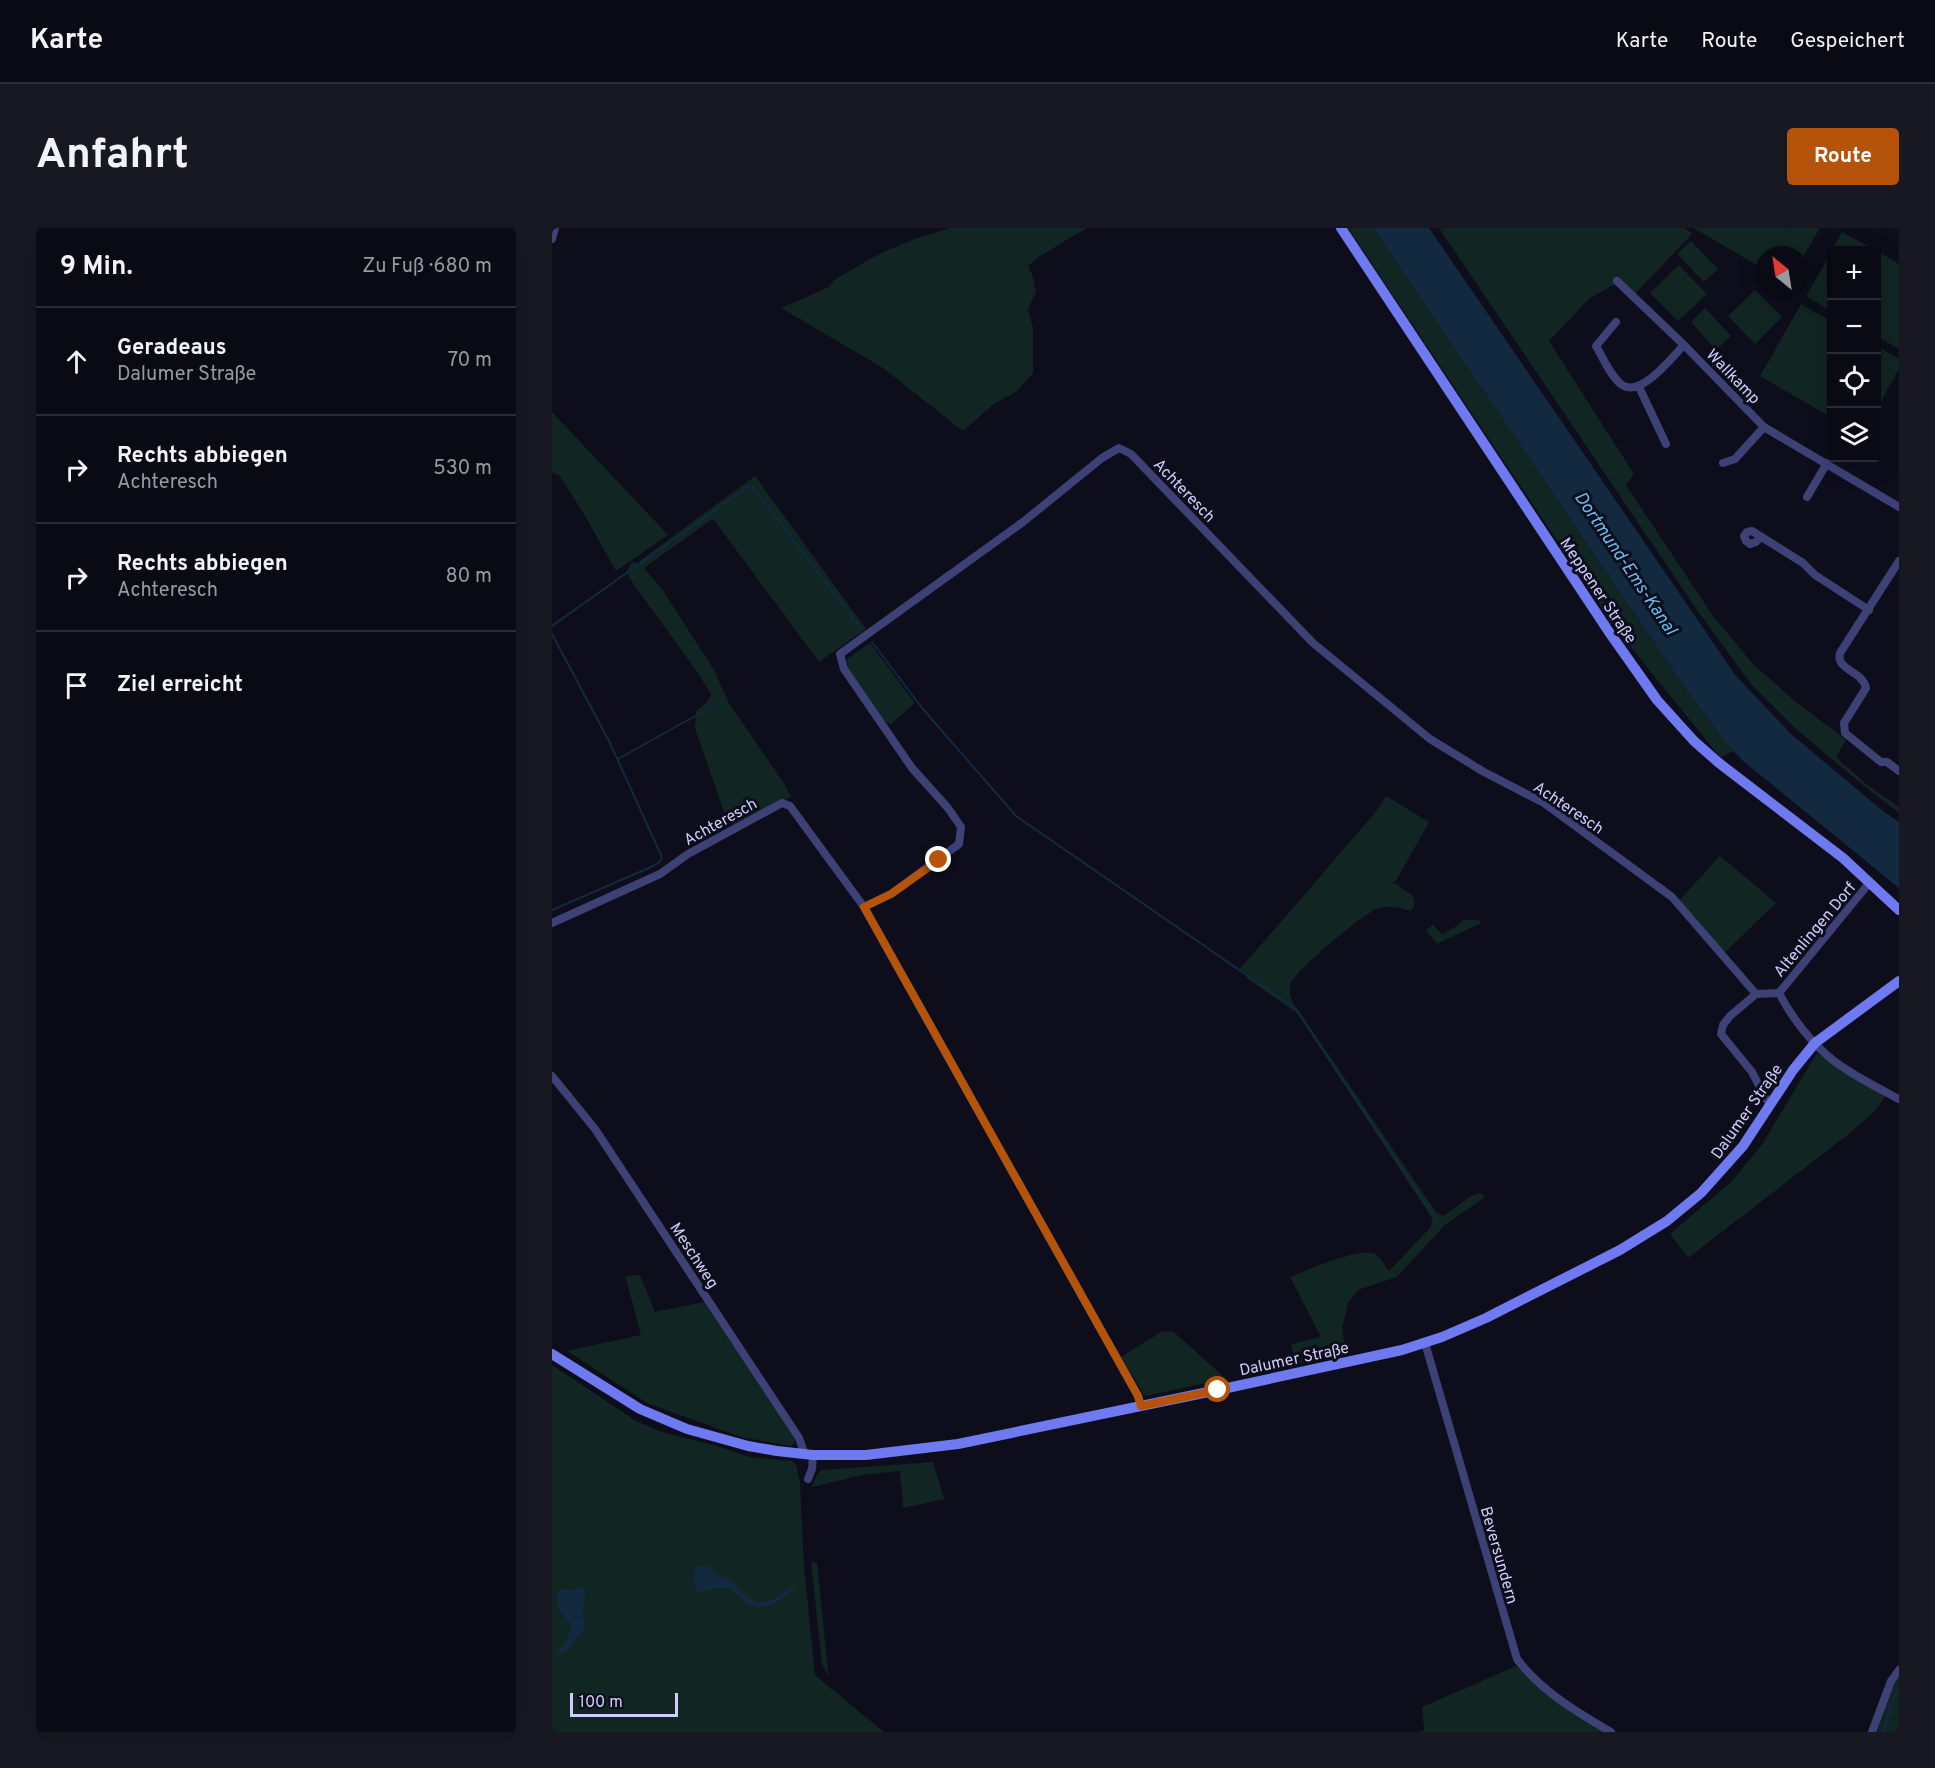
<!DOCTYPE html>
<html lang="de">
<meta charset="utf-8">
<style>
body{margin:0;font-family:Overpass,sans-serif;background:#181822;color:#f1f3f6}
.controls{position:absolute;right:18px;top:18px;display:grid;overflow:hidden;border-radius:6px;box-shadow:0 6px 24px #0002}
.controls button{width:54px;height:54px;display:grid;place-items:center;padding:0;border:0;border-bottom:2px solid #2a2b34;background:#0a0a15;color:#f1f3f6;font:30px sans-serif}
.compass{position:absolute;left:1203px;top:18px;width:54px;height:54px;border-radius:50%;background:#0a0a15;box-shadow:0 6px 24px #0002;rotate:330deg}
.scale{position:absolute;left:18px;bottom:15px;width:108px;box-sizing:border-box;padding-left:6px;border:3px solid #cecefa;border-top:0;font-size:16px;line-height:21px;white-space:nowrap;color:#cecefa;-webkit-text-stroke:4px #0e0d1c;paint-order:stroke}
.stop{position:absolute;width:18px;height:18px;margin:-14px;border:4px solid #b45309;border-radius:50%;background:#fff}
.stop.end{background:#b45309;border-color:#fff;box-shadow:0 2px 6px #0008}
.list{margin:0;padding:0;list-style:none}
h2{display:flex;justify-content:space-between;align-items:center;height:78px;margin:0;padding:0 24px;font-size:26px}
h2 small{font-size:20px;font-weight:400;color:#999aa0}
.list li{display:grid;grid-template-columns:39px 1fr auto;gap:18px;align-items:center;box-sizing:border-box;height:108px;padding:0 24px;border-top:2px solid #2a2b34}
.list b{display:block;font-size:22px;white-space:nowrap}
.list p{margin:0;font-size:20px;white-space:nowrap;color:#999aa0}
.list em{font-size:20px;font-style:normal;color:#999aa0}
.icon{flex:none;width:33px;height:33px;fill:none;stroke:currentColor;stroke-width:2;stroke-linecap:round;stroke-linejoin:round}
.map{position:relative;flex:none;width:1347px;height:1504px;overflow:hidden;border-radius:6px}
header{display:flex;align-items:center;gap:36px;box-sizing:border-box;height:84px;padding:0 30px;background:#0a0a15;border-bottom:2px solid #2a2b34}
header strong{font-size:28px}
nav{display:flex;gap:33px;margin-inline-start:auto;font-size:21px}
.intro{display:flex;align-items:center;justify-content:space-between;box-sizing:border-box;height:144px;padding:0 36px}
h1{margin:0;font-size:42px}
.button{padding:15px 27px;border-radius:6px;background:#b45309;color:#fff;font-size:21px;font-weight:700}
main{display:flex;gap:36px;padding:0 36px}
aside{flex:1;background:#0a0a15;border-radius:6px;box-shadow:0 6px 24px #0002}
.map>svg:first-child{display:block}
.green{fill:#112522}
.water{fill:#122940}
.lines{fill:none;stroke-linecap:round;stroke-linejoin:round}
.stream{stroke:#122940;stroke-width:2}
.street{stroke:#3d4176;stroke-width:8}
.secondary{stroke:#6f79f0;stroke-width:10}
.route{stroke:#b45309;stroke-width:8}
.labels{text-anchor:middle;stroke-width:6;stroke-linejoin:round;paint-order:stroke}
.street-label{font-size:16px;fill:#cecefa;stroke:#0e0d1c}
.water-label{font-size:18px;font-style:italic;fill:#67beef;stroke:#0e0d1c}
</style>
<header>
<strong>Karte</strong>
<nav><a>Karte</a><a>Route</a><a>Gespeichert</a></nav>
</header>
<div class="intro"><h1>Anfahrt</h1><a class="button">Route</a></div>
<main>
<aside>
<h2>9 Min.<small>Zu Fuß · 680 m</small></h2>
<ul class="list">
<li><svg class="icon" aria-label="ahead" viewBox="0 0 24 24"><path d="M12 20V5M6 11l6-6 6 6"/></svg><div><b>Geradeaus</b><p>Dalumer Straße</p></div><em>70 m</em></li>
<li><svg class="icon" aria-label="right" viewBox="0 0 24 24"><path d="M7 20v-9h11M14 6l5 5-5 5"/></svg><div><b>Rechts abbiegen</b><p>Achteresch</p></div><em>530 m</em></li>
<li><svg class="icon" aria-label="right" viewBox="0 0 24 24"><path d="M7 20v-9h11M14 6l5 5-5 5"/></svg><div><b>Rechts abbiegen</b><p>Achteresch</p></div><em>80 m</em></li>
<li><svg class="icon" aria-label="arrive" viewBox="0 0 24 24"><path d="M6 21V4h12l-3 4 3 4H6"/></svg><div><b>Ziel erreicht</b></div></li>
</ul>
</aside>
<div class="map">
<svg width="1347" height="1504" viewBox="0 0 1347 1504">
<rect width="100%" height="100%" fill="#0e0d1c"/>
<g class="green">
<path d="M398,0H535L488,28L476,38L481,49L484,64L476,81L481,101V145L464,164L442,176L411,203L331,140L229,80L277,59L282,52L327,26L365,10Z"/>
<path d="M796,0H821L1133,460L1182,523L1169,529L1163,523L1064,401Z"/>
<path d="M887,0H1133L1140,6L1082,67L1067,54L1038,70L997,113L1082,246L1074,257L1161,388L1201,436L1243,473L1294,512L1284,529L1313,555L1347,579V585L1311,557L1244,501L1199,456L1147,385Z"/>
<path d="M1141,0H1268L1248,34V27H1212V41Z"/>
<path d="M1290,4L1323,22H1280Z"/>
<path d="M1139,13L1166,41L1152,54L1125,26Z"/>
<path d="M1280,23V83H1279L1254,68Z"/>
<path d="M1325,23L1347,36V121L1325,108Z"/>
<path d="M1127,37L1155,66L1126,93L1098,65Z"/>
<path d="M1203,62L1230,89L1203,116L1176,88Z"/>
<path d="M1249,76L1279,93V189L1208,148Z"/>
<path d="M1153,80L1179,108L1164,122L1139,94Z"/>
<path d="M1325,118L1347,131V141L1325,180Z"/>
<path d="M0,184L116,307L64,343L32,286L7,247L0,244Z"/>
<path d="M203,248L314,401L267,434L162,292H159L92,340L110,361L162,442L177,475L233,557L239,569L180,597L174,590L143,500L144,483L156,473L159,466L141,438L82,357L74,344L80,334L85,335Z"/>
<path d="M318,415L363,475L339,496L332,493L296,440L295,431Z"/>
<path d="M834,568L877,594L844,653L838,656L843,655L861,668L863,677L859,683C848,680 838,677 827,680C813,684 745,741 739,755C736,762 738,766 740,773L884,984L891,988L919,968L928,965L933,969L893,997L845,1049L806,1062L796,1075L790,1101L794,1125L743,1136L739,1116L769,1109L738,1049C753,1043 812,1016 825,1027C830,1031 833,1038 837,1043L879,999L880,990L745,785L697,752L688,741L823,585Z"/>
<path d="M1168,628L1224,675L1172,725L1127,673Z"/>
<path d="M911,692H927L929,695L885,716L874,702L881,697L890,706L903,699Z"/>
<path d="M1265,825L1333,869L1322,884L1298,905L1136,1030L1118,1006L1179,954L1209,918Z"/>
<path d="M88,1047L103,1084L152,1074L240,1207L243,1213L242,1216L239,1218L189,1209L95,1175L15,1123L89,1107L73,1048Z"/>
<path d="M611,1103L622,1104L674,1151L593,1168L569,1129Z"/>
<path d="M0,1137L84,1193L107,1203L165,1218L198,1229L240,1233L244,1236L248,1255L252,1338L263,1447L332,1504H0Z"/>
<path d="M381,1234L392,1271L351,1280L348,1243L310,1247L260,1259L264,1248L269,1242Z"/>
<path d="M259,1334L265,1335L276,1442L278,1449L270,1437Z"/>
<path d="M964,1438L1016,1481L1052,1504H868L872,1502L870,1479Z"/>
<path d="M1347,1446V1504H1325L1341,1456Z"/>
</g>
<g class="water">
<path d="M821,0H877L1184,448L1239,506L1332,584L1347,594V660L1191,533L1173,513L1133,460Z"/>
<path d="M144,1338H156C162,1347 171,1348 180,1353C184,1356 186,1359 189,1363C209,1383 224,1371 242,1356V1360C228,1375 211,1387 192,1373C187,1369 183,1364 177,1360H161L149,1365L144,1363L142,1351Z"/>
<path d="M27,1359L33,1362L31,1389L34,1399L13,1424L6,1425V1421L12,1417L19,1400L17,1394L6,1381L5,1363L8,1361L20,1362Z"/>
</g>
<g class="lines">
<g class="stream">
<path d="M0,398L197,258L201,259L309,401"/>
<path d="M0,406L57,513L110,629L108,634L99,639L0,682"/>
<path d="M320,414L370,480L464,588L744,781L886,995"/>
<path d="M66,531L163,477"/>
<path d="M1331,1504L1341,1472L1347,1459"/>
</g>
<g class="street">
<path d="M0,11L3,0"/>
<path d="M1065,53L1132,117L1212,199L1347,279"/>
<path d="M1064,94L1044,118C1051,130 1059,149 1070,157C1089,170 1120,129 1132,117"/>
<path d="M1087,159L1114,216"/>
<path d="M1171,235L1183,231L1212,199"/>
<path d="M1255,269L1275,235"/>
<path d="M1209,309L1204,314L1198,316L1194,313L1192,308L1195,304L1200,303L1251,335L1263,347L1317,382"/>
<path d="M1347,333L1288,425C1283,442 1311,443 1314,460L1292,495L1293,505L1329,534H1335L1347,543"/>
<path d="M1318,654L1227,765C1240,790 1260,816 1282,833C1302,848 1326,860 1347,871"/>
<path d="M312,679L339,666L407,616L409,599L396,580L360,540L292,441L288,426L471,294L550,230L567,220L579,226L761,415L878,511L932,544L992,575L1120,669L1204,766"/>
<path d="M0,695L108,646L136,626L230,575L238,578L312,679L586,1168L589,1178"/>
<path d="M0,848L43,901L247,1210L253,1227"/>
<path d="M1219,877L1214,871L1200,844L1169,806L1171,797L1178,788L1204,766L1227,765"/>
<path d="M873,1115L965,1431C989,1463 1025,1484 1059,1504"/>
<path d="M256,1251L260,1241L261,1227"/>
<path d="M1320,1504L1339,1453L1347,1442"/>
</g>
<g class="secondary">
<path d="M789,0L1057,404L1105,472L1142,513L1167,535L1291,630L1347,682"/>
<path d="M0,1126L88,1181L135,1201L196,1218L225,1223L261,1227H314L406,1216L666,1162L850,1122L890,1109L934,1090L1068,1022L1115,993L1149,965L1191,918L1241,842L1263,815L1347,753"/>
</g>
</g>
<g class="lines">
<path class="route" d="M387,632L339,666L312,679L586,1168L589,1178L666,1162"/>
</g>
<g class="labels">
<g class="street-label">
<text transform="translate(1182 148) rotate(46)" y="6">Wallkamp</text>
<text transform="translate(633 262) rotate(46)" y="6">Achteresch</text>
<text transform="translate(1047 362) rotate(56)" y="6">Meppener Straße</text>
<text transform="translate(1017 579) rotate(34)" y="6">Achteresch</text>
<text transform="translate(168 593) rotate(-29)" y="6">Achteresch</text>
<text transform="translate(1262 701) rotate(-50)" y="6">Altenlingen Dorf</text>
<text transform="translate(1194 883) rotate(-55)" y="6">Dalumer Straße</text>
<text transform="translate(143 1027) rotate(57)" y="6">Meschweg</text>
<text transform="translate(742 1130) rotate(-12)" y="6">Dalumer Straße</text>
<text transform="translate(948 1327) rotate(74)" y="6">Beversundern</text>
</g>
<g class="water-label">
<text transform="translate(1074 335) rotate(56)" y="6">Dortmund-Ems-Kanal</text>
</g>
</g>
</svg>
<div class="controls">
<button>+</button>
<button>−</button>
<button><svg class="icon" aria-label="locate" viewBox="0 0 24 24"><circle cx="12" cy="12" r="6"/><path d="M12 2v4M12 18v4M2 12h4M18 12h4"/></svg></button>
<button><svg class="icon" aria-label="layers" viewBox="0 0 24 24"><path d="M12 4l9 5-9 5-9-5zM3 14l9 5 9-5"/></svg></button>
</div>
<svg class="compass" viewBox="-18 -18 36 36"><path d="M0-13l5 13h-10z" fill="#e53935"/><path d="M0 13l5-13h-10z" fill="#999aa0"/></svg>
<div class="scale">100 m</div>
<div class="stop" style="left:666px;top:1162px"></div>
<div class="stop end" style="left:387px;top:632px"></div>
</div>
</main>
